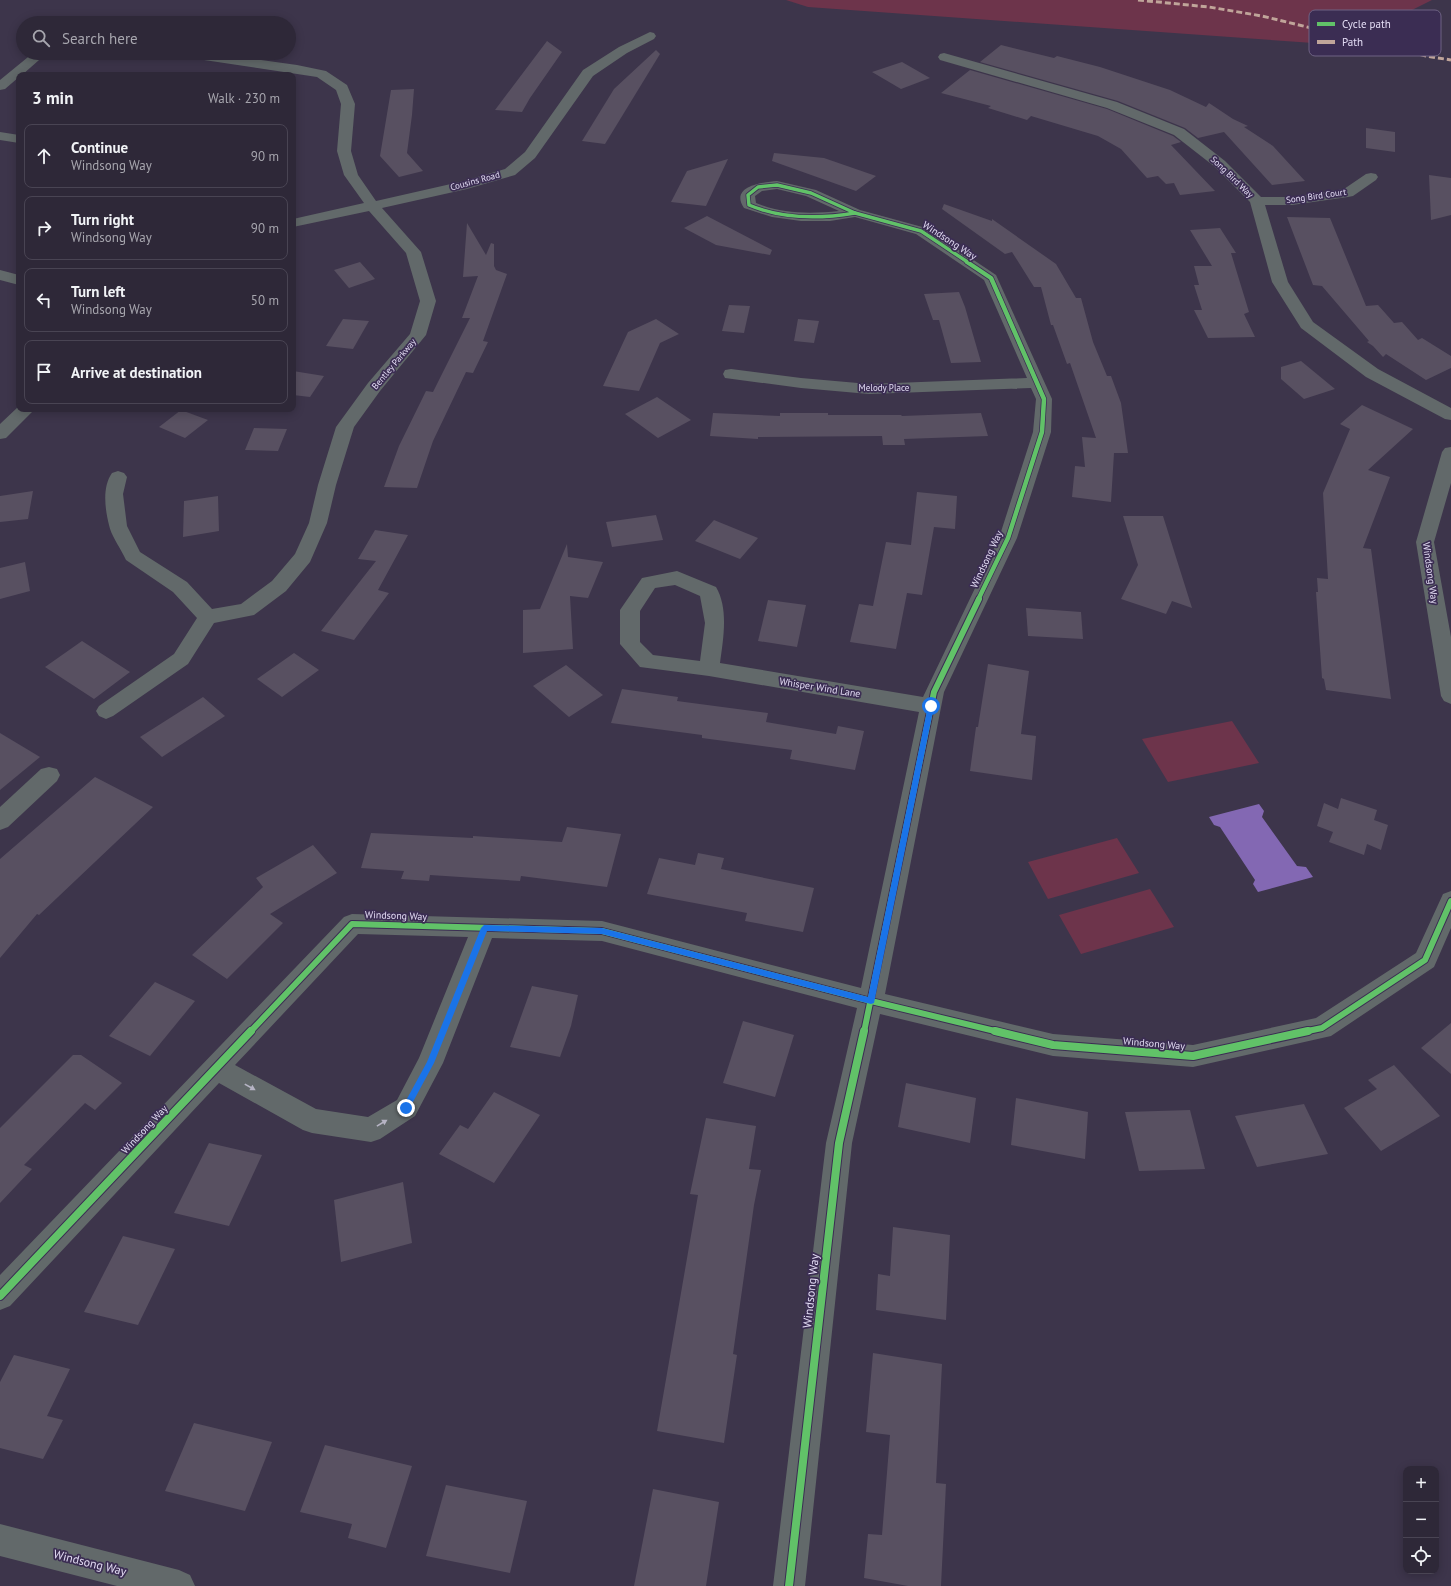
<!DOCTYPE html>
<meta charset="utf-8">
<style>
body{margin:0;font-family:"PT Sans",sans-serif;background:#3a3443;color:#f1f3f6}
.controls{position:absolute;right:12px;bottom:12px;display:grid;overflow:hidden;border-radius:8px;box-shadow:0 2px 10px #0003}
.controls button{width:36px;height:36px;display:grid;place-items:center;padding:0;border:0;border-bottom:1px solid #494453;background:#2e2838;color:#f1f3f6;font:20px sans-serif}
.stop{position:absolute;width:12px;height:12px;margin:-9px;border:3px solid #1a73e8;border-radius:50%;background:#fff}
.stop.end{background:#1a73e8;border-color:#fff;box-shadow:0 1px 4px #0008}
.list{margin:0;padding:0;list-style:none}
h2{display:flex;justify-content:space-between;align-items:center;height:52px;margin:0;padding:0 16px;font-size:17px}
h2 small{font-size:13px;font-weight:400;color:#a7a6ae}
.list li{display:grid;grid-template-columns:26px 1fr auto;gap:12px;align-items:center;box-sizing:border-box;height:64px;margin:0 8px 8px;padding:0 8px;border:1px solid #494453;border-radius:8px}
.list b{display:block;font-size:15px;white-space:nowrap}
.list p{margin:0;font-size:13px;white-space:nowrap;color:#a7a6ae}
.list em{font-size:13px;font-style:normal;color:#a7a6ae}
.icon{flex:none;width:22px;height:22px;fill:none;stroke:currentColor;stroke-width:2;stroke-linecap:round;stroke-linejoin:round}
.map{position:relative;flex:none;width:1451px;height:1586px;overflow:hidden}
.search{position:absolute;background:#2e2838;box-shadow:0 2px 10px #0003;left:16px;top:16px;width:280px;height:44px;display:flex;align-items:center;gap:10px;box-sizing:border-box;padding:0 14px;border-radius:22px;color:#a7a6ae;font-size:15px}
.panel{position:absolute;background:#2e2838;box-shadow:0 2px 10px #0003;left:16px;top:72px;width:280px;height:340px;border-radius:8px}
.map>svg:first-child{display:block}
.green{fill:#6d344b}
.water{fill:#8368b3}
.building{fill:#585061}
.lines{fill:none;stroke-linecap:round;stroke-linejoin:round}
.minor{fill:#62696a;fill-rule:evenodd}
.quiet{stroke:#c0a59a;stroke-width:3;stroke-dasharray:6 3;stroke-linecap:butt}
.cycleway-far3-casing{stroke:#3b2d53;stroke-width:5}
.cycleway-far2-casing{stroke:#3b2d53;stroke-width:6}
.cycleway-far1-casing{stroke:#3b2d53;stroke-width:8}
.cycleway-casing{stroke:#3b2d53;stroke-width:10}
.cycleway-far3{stroke:#61c268;stroke-width:3.5}
.cycleway-far2{stroke:#61c268;stroke-width:4.5}
.cycleway-far1{stroke:#61c268;stroke-width:6}
.cycleway{stroke:#61c268;stroke-width:8}
.oneway{fill:#b6b4c4}
.route{fill:#1a73e8}
.labels{text-anchor:middle;stroke-width:3.5;stroke-linejoin:round;paint-order:stroke}
.far-street-label{font-size:9px;fill:#e4ddf5;stroke:#3b2d53}
.street-label{font-size:10px;fill:#e4ddf5;stroke:#3b2d53}
.near-street-label{font-size:12px;fill:#e4ddf5;stroke:#3b2d53}
.key{fill:#3b2d53;stroke:#6e6284;stroke-width:1}
.key-label{font-size:11px;fill:#e4ddf5}
</style>
<div class="map">
<svg width="1451" height="1586" viewBox="0 0 1451 1586">
<rect width="100%" height="100%" fill="#3d354b"/>
<g class="green">
<path d="M786,0H1432L1342,45L808,7Z"/>
<path d="M1232,721L1259,763L1168,782L1142,739Z"/>
<path d="M1117,838L1139,873L1048,899L1028,862Z"/>
<path d="M1150,889L1174,927L1081,954L1059,915Z"/>
</g>
<path class="water" d="M1259,804L1264,811L1262,817L1297,866L1306,867L1313,877L1258,892L1253,884L1255,880L1220,827L1214,825L1209,817Z"/>
<g class="building">
<path d="M547,41L562,52L530,98L522,112L495,110Z"/>
<path d="M1001,45L1054,58L1057,56L1100,67L1170,90L1206,107L1209,103L1233,119L1248,126L1244,127L1273,146L1305,181L1272,185L1224,132L1198,138L1185,128L1118,101L980,62Z"/>
<path d="M656,50L660,54L605,144L582,141L614,89Z"/>
<path d="M902,62L930,78L901,89L872,72Z"/>
<path d="M970,70L1107,109L1173,136L1181,142L1171,145L1215,191L1180,195L1174,183L1166,184L1158,176L1147,178L1121,149L1098,136L1031,116L1027,120L988,108L991,106L941,93Z"/>
<path d="M414,89L412,115L407,153L423,171L399,177L380,156L391,90Z"/>
<path d="M1366,128L1395,132V152L1366,148Z"/>
<path d="M774,153L824,158L876,176L856,191L772,161Z"/>
<path d="M728,159L706,206L671,202L687,171Z"/>
<path d="M1429,175L1451,178V215L1431,220Z"/>
<path d="M944,204L992,221V219L1056,264L1076,298H1081L1093,342L1107,376H1111L1121,403L1128,453H1114L1111,502L1072,497L1075,466L1085,467L1082,437L1096,438L1070,363L1067,364L1053,325H1051L1041,287H1034L1012,252L1005,254L942,209Z"/>
<path d="M707,216L772,250L770,255L716,245L684,228Z"/>
<path d="M1287,217L1330,218L1366,306L1378,305L1394,323L1402,322L1418,340L1422,338L1451,356V368L1426,380L1386,354L1383,357L1373,346L1367,342L1369,341L1322,286L1313,285Z"/>
<path d="M467,223L486,255L491,243L494,244V266L496,270L507,274L483,341L488,342L473,373L466,372L433,441L417,488L384,487L399,446L426,391L433,392L470,318H462L478,276L463,277Z"/>
<path d="M1220,228L1236,253H1231L1249,312L1244,314L1255,337L1208,338L1194,310H1202L1194,285H1199L1194,266H1212L1190,230Z"/>
<path d="M360,262L375,279L349,288L334,270Z"/>
<path d="M959,292L965,307L981,362L951,363L939,320H933L924,294Z"/>
<path d="M729,305L750,306L744,333L722,331Z"/>
<path d="M343,319L369,321L353,349L326,346Z"/>
<path d="M656,319L679,334L660,343L639,391L603,386L628,332Z"/>
<path d="M798,319L819,321L814,343L794,341Z"/>
<path d="M1301,361L1335,389L1304,399L1281,379V367Z"/>
<path d="M293,371L324,376L310,397L293,395Z"/>
<path d="M657,397L691,420L658,438L625,414Z"/>
<path d="M1362,405L1413,429L1368,470L1390,477L1363,548L1371,549L1391,699L1326,690L1324,679L1322,678L1316,592H1318L1317,578L1328,579L1323,493L1350,429L1340,424Z"/>
<path d="M181,410L208,420L185,438L159,427Z"/>
<path d="M713,413L780,416V413H828V415H901L902,416L981,413L988,436L904,439L905,445H883L882,436L758,437V439L710,436Z"/>
<path d="M254,428L287,429L278,451L245,450Z"/>
<path d="M33,491L28,519L0,522V496Z"/>
<path d="M917,492L957,496L955,529L934,527L922,595L907,593L896,649L850,642L859,604L873,606L886,542L911,545Z"/>
<path d="M218,496L219,531L183,537L184,501Z"/>
<path d="M656,515L663,540L612,547L606,522Z"/>
<path d="M1123,516H1163L1192,608L1172,601L1166,614L1121,599L1138,565Z"/>
<path d="M714,520L758,538L740,559L695,541Z"/>
<path d="M375,530L408,535L378,590L389,593L354,640L321,631L376,561L358,559Z"/>
<path d="M567,544L568,557L603,562L588,598L570,596L573,649L523,653V610L540,609Z"/>
<path d="M25,562L30,591L0,599V568Z"/>
<path d="M768,600L806,605L797,647L758,641Z"/>
<path d="M1026,608L1081,612L1083,639L1028,636Z"/>
<path d="M82,641L130,672L94,699L45,667Z"/>
<path d="M294,653L319,670L282,697L257,679Z"/>
<path d="M988,664L1029,671L1021,734L1036,736L1032,780L970,771L976,727H978Z"/>
<path d="M566,665L603,695L569,717L533,686Z"/>
<path d="M622,689L678,697L677,701L768,713L766,722L836,734L838,726L864,731L855,770L790,759L792,750L702,738V735L611,723Z"/>
<path d="M203,697L225,716L162,757L140,737Z"/>
<path d="M0,733L40,757L0,790Z"/>
<path d="M95,777L153,807L39,915L37,914L0,958V859Z"/>
<path d="M1341,798L1377,810L1374,820L1388,825L1381,850L1367,844L1364,855L1329,842L1333,832L1317,826L1324,803L1338,809Z"/>
<path d="M567,827L621,834L607,887L521,876L520,881L430,875L429,881L401,879L404,871L361,868L371,833L473,838V836L562,842Z"/>
<path d="M313,845L337,873L270,914L283,923L227,979L192,955L263,887L256,878Z"/>
<path d="M698,853L724,858L721,869L814,888L803,932L745,921L747,913L647,894L659,858L695,865Z"/>
<path d="M155,982L195,1001L150,1056L109,1036Z"/>
<path d="M532,986L578,995L571,1026L560,1057L510,1047Z"/>
<path d="M743,1021L794,1035L775,1097L723,1083Z"/>
<path d="M1451,1023V1074L1421,1048Z"/>
<path d="M73,1055H81L122,1083L95,1110L85,1103L24,1165L32,1169L0,1203V1128Z"/>
<path d="M1394,1065L1440,1116L1381,1151L1344,1108L1377,1089L1368,1080Z"/>
<path d="M906,1083L976,1098L970,1143L898,1127Z"/>
<path d="M494,1092L540,1115L494,1183L439,1154L460,1125L468,1129Z"/>
<path d="M1016,1098L1088,1112L1085,1159L1011,1145Z"/>
<path d="M1304,1104L1328,1154L1257,1167L1235,1116Z"/>
<path d="M1190,1110L1205,1169L1139,1171L1125,1112Z"/>
<path d="M706,1118L756,1126L749,1169L761,1170L754,1205L733,1354L737,1355L724,1443L657,1431L698,1195L690,1194Z"/>
<path d="M209,1143L262,1155L229,1226L174,1213Z"/>
<path d="M403,1182L412,1243L341,1262L334,1200Z"/>
<path d="M893,1227L950,1235L946,1320L876,1310L878,1274L890,1276Z"/>
<path d="M123,1236L175,1249L138,1325L84,1312Z"/>
<path d="M873,1353L942,1364L936,1483L946,1484L941,1586H908L864,1578L868,1534L882,1535L890,1435L866,1432Z"/>
<path d="M14,1355L70,1369L47,1416L63,1420L43,1459L0,1448V1382Z"/>
<path d="M194,1423L272,1442L245,1511L165,1491Z"/>
<path d="M325,1445L412,1466L386,1548L348,1538L352,1524L300,1512Z"/>
<path d="M446,1485L527,1501L510,1573L426,1556Z"/>
<path d="M653,1489L719,1502L706,1586H634Z"/>
</g>
<g class="lines">
<g class="minor">
<path d="M650,32L654,33L656,36L654,39L627,53L593,76L535,158L515,175L467,189L382,208L421,252L436,301L426,335L380,391L354,427L336,485L327,523L310,562L286,591L254,615L214,623L188,664L113,716L106,719L99,716L96,711L99,706L174,654L197,618L173,592L126,560L124,556C119,546 111,535 109,525C105,509 102,487 112,473L118,471L124,473L127,477L123,494L127,526L140,552L187,582L212,609L241,604L272,581L295,554L309,523L318,485L336,427L368,383L410,334L420,301L406,253L369,211L293,227V219L364,203L344,175L337,151L341,104L336,90L317,77L184,57L180,56L178,53H211L297,65L326,71L347,85L355,104L351,151L358,175L376,201L464,181L505,169L525,152L583,70L619,47Z"/>
<path d="M33,53H47L22,75H19V77L5,89L0,90V80Z"/>
<path d="M944,53L1117,102L1184,129L1225,161L1261,197H1292L1344,189L1366,174L1371,173L1376,174L1378,177L1376,180L1353,196L1348,197L1292,205H1265L1288,282L1313,322L1378,369L1451,408V420L1445,419L1366,377L1301,328L1272,282L1250,202L1215,167L1174,135L1107,108L940,60L938,57L940,54Z"/>
<path d="M0,132L19,135V143L0,140Z"/>
<path d="M777,181L816,190L860,210L926,228L996,275L1052,399L1051,432L1017,538L944,692L885,994L1053,1034L1193,1045L1316,1018L1416,953L1443,894L1451,891V928L1434,967L1331,1036L1193,1067L1053,1056L880,1014L852,1143L805,1586H773L826,1143L857,1008L602,941L492,938L443,1063L415,1116L380,1139L371,1142L312,1133L303,1130L219,1083L10,1306L0,1310V1275L344,917L352,914L602,921L861,988L919,712L709,676L640,667L620,644V610L642,578L677,571L716,587C729,609 723,640 720,663L923,697L999,538L1033,432L1036,399L1031,388L869,394L801,388L725,378L723,374L725,370L731,369L801,378L869,384L1027,378L984,280L916,234L855,217L830,221H801L772,217L744,208C729,186 764,182 777,181ZM777,189L806,196L839,211C811,214 782,214 756,203L755,196L762,191ZM675,585L700,596L705,623L700,661L653,655L640,642V611L655,588ZM358,934L468,937L419,1058L397,1100L368,1117L316,1109L235,1065Z"/>
<path d="M0,270L19,275V285L0,280Z"/>
<path d="M18,407L19,409H31L33,411L6,438L0,439V424Z"/>
<path d="M1451,447V483L1434,542L1451,637V704L1444,701L1441,696L1416,542L1442,452L1445,448Z"/>
<path d="M49,767L57,769L60,775L57,781L8,827L0,830V807L41,769Z"/>
<path d="M0,1524L179,1570L190,1575L195,1586H117L0,1556Z"/>
</g>
<path class="quiet" d="M1138,0L1209,7L1262,16L1426,56L1451,60"/>
<defs>
<g id="cycleway-far3">
<path d="M777,185L811,193L855,213C820,219 782,219 749,205L748,195L758,187Z"/>
<path d="M855,213L921,231L969,263"/>
</g>
<path id="cycleway-far2" d="M967,262L991,278L1044,399L1042,432L1008,538L978,600"/>
<g id="cycleway-far1">
<path d="M250,1032L352,924L602,931L871,1001L999,1032"/>
<path d="M864,1032L934,692L979,599"/>
<path d="M1303,1032L1322,1028L1425,960L1451,901"/>
</g>
<g id="cycleway">
<path d="M995,1031L1053,1045L1193,1056L1308,1031"/>
<path d="M0,1296L251,1031"/>
<path d="M789,1586L839,1143L864,1031"/>
</g>
</defs>
<use href="#cycleway-far3" class="cycleway-far3-casing"/>
<use href="#cycleway-far2" class="cycleway-far2-casing"/>
<use href="#cycleway-far1" class="cycleway-far1-casing"/>
<use href="#cycleway" class="cycleway-casing"/>
<use href="#cycleway-far3" class="cycleway-far3"/>
<use href="#cycleway-far2" class="cycleway-far2"/>
<use href="#cycleway-far1" class="cycleway-far1"/>
<use href="#cycleway" class="cycleway"/>
</g>
<defs><path id="oneway-solid" d="M-6-.8H1V-3.2L6.5 0L1 3.2V.8H-6Z"/></defs>
<g class="oneway">
<use href="#oneway-solid" transform="translate(250 1087) rotate(29)"/>
<use href="#oneway-solid" transform="translate(382 1123) rotate(-31)"/>
</g>
<path class="route" d="M931,703L934,706L874,1003L871,1004L602,934L487,931L434,1063L408,1111H403V1106L427,1062L481,928L484,925L602,928L868,997L928,706Z"/>
<g class="labels">
<g class="far-street-label">
<text transform="translate(1232 177) rotate(44)" y="3">Song Bird Way</text>
<text transform="translate(475 181) rotate(-15)" y="3">Cousins Road</text>
<text transform="translate(1316 196) rotate(-8)" y="3">Song Bird Court</text>
<text transform="translate(394 364) rotate(-50)" y="3">Bentley Parkway</text>
<text x="884" y="391">Melody Place</text>
</g>
<g class="street-label">
<text transform="translate(950 240) rotate(33)" y="4">Windsong Way</text>
<text transform="translate(986 559) rotate(-65)" y="4">Windsong Way</text>
<text transform="translate(1431 573) rotate(82)" y="4">Windsong Way</text>
<text transform="translate(820 687) rotate(9)" y="4">Whisper Wind Lane</text>
<text transform="translate(396 915) rotate(2)" y="4">Windsong Way</text>
<text transform="translate(1154 1043) rotate(5)" y="4">Windsong Way</text>
<text transform="translate(144 1129) rotate(-47)" y="4">Windsong Way</text>
</g>
<g class="near-street-label">
<text transform="translate(811 1291) rotate(-84)" y="4">Windsong Way</text>
<text transform="translate(90 1563) rotate(14)" y="4">Windsong Way</text>
</g>
</g>
<rect x="1309" y="10" width="132" height="46" rx="6" class="key"/>
<rect x="1317" y="22" width="18" height="4" fill="#61c268"/>
<rect x="1317" y="40" width="18" height="4" fill="#c0a59a"/>
<g class="key-label">
<text x="1342" y="28">Cycle path</text>
<text x="1342" y="46">Path</text>
</g>
</svg>
<div class="controls">
<button>+</button>
<button>−</button>
<button><svg class="icon" aria-label="locate" viewBox="0 0 24 24"><circle cx="12" cy="12" r="6"/><path d="M12 2v4M12 18v4M2 12h4M18 12h4"/></svg></button>
</div>
<div class="stop" style="left:931px;top:706px"></div>
<div class="stop end" style="left:406px;top:1108px"></div>
<div class="search"><svg class="icon" aria-label="search" viewBox="0 0 24 24"><circle cx="10" cy="10" r="6"/><path d="M15 15l6 6"/></svg>Search here</div>
<section class="panel">
<h2>3 min<small>Walk · 230 m</small></h2>
<ul class="list">
<li><svg class="icon" aria-label="ahead" viewBox="0 0 24 24"><path d="M12 20V5M6 11l6-6 6 6"/></svg><div><b>Continue</b><p>Windsong Way</p></div><em>90 m</em></li>
<li><svg class="icon" aria-label="right" viewBox="0 0 24 24"><path d="M7 20v-9h11M14 6l5 5-5 5"/></svg><div><b>Turn right</b><p>Windsong Way</p></div><em>90 m</em></li>
<li><svg class="icon" aria-label="left" viewBox="0 0 24 24"><path d="M17 20v-9H6M10 6l-5 5 5 5"/></svg><div><b>Turn left</b><p>Windsong Way</p></div><em>50 m</em></li>
<li><svg class="icon" aria-label="arrive" viewBox="0 0 24 24"><path d="M6 21V4h12l-3 4 3 4H6"/></svg><div><b>Arrive at destination</b></div></li>
</ul>
</section>
</div>
